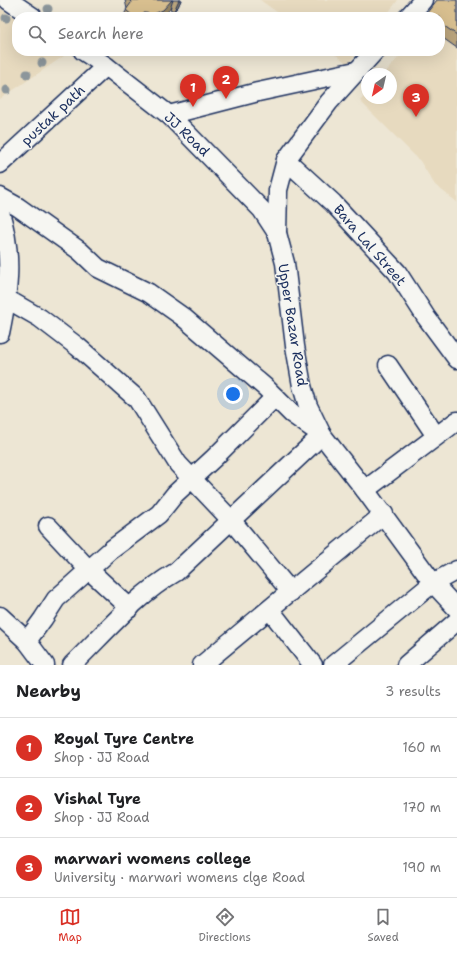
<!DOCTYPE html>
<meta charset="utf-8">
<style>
body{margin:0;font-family:"Shantell Sans",sans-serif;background:#f2f2f2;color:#202124}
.compass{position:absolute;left:361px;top:68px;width:36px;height:36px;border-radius:50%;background:#fff;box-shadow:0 4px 16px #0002;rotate:214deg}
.you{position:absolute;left:233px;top:394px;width:14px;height:14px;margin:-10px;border:3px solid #fff;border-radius:50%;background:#1a73e8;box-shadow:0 0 0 6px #1a73e833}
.badge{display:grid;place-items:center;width:26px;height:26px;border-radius:50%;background:#d93025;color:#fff;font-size:13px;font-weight:700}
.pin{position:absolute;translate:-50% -33px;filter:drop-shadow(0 1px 2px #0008)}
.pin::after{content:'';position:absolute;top:21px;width:14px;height:12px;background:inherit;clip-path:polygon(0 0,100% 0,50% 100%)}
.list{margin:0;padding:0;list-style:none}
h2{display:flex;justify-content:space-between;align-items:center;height:52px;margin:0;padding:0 16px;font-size:17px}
h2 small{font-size:13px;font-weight:400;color:#757577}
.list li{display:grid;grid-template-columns:26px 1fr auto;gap:12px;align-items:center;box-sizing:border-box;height:60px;padding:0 16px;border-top:1px solid #e0e0e0}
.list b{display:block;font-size:15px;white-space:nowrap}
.list p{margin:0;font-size:13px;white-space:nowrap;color:#757577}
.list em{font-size:13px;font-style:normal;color:#757577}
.icon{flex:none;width:22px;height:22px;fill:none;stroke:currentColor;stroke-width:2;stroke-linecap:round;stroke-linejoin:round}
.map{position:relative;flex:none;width:457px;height:665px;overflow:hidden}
.search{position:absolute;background:#fff;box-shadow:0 4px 16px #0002;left:12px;right:12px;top:12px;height:44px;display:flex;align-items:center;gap:10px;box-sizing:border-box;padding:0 14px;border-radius:16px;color:#757577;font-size:15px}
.sheet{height:232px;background:#fff}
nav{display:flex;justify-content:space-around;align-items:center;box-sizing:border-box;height:56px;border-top:1px solid #e0e0e0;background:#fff;font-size:11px;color:#757577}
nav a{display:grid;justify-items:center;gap:2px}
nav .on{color:#d93025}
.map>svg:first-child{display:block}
.built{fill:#e7dabf}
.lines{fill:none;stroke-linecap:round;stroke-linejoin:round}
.minor-casing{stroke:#1b2f5e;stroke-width:21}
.minor{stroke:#f6f6f2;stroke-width:18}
.tree{fill:#8c969b}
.wall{fill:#baa47b;stroke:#1b2f5e}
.shaded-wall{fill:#978664;stroke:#1b2f5e}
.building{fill:#d8bf8f;stroke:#1b2f5e}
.labels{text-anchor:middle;stroke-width:3;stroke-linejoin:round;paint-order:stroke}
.street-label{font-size:14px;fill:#1b2f5e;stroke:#f6f6f2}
</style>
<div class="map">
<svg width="457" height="665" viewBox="0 0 457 665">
<rect width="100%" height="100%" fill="#ede6d4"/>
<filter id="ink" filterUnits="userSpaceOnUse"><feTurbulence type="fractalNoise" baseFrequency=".025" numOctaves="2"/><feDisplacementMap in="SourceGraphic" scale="8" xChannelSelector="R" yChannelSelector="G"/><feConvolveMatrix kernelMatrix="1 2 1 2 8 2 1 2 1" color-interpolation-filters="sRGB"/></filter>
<g filter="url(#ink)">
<g class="built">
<path d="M260,0H398L385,17H284Z"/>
<path d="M0,8L17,21V51H57L64,56L0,99Z"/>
<path d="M440,34L457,46V202L435,185L420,161L360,101L367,93V98H391V74H384L404,51H440Z"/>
<path d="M331,51H358L348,64Z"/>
</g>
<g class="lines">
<defs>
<g id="minor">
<path d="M8,0L33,17"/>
<path d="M408,17L423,0"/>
<path d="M83,51L106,66L169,115L262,210L277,233"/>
<path d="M375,51L329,102L286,160L278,190L277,233L285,263L295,346L302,386L308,406L322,435L365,490L433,583L457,609"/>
<path d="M169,115L258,92L356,71"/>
<path d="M286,160L333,203L397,272L426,317L457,359"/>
<path d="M0,164L106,66"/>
<path d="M0,197L18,207L80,251L98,268L149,293L183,317L266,388L292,414L322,435L176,572C136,595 105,633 72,665"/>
<path d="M0,212C13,255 9,290 0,333"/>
<path d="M0,295L40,318L78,347L137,399L178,464L231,520L291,592"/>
<path d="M388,365L436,436"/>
<path d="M365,490L457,421"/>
<path d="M48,526L89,570L130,608"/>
<path d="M270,610L313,665"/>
<path d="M0,616L27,641L45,665"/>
<path d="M27,641L43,619L56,599L111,550L159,514L175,494L214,458L275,397"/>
<path d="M202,665L384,514"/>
<path d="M333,665L433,583L457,570"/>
<path d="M406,665L457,621"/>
</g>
</defs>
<use href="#minor" class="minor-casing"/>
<use href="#minor" class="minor"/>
</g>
<g class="tree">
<circle cx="48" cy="9" r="4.5"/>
<circle cx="6" cy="18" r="4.5"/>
<circle cx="42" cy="63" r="4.5"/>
<circle cx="27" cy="74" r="4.5"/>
<circle cx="7" cy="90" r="4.5"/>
</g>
<g class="wall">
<path d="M125,0H181L178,7L174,11L170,9L162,17H123L127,9Z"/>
<path d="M457,0V48L440,36V17H425L426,14Z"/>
</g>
<g class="shaded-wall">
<path d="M172,0H173L170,9L162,17H153L154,14Z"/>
<path d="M179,0H181L178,7L174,11L178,2Z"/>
</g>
<g class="building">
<path d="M130,0H172L163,10L154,14L144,13L142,17H134L126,10L131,3Z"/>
<path d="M437,0H457V35L440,23V17H431L426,14Z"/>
</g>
</g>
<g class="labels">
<g class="street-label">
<text transform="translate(53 115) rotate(-43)" y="5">pustak path</text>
<text transform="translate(187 134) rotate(44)" y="5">JJ Road</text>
<text transform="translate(370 245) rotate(49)" y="5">Bara Lal Street</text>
<text transform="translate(293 325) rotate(81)" y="5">Upper Bazar Road</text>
</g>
</g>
</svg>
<svg class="compass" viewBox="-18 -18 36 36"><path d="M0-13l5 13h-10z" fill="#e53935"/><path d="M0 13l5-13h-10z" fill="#757577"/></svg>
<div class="you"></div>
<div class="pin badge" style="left:193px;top:107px">1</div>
<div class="pin badge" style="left:226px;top:99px">2</div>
<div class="pin badge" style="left:416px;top:117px">3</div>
<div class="search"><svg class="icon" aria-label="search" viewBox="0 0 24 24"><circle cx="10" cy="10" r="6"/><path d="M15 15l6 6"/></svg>Search here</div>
</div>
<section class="sheet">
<h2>Nearby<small>3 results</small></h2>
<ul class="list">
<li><span class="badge">1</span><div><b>Royal Tyre Centre</b><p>Shop · JJ Road</p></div><em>160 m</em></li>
<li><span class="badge">2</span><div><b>Vishal Tyre</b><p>Shop · JJ Road</p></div><em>170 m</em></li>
<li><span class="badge">3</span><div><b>marwari womens college</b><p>University · marwari womens clge Road</p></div><em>190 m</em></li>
</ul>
</section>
<nav>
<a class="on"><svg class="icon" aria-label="map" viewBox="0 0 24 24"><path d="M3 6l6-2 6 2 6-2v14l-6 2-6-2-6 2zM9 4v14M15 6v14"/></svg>Map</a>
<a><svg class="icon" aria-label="directions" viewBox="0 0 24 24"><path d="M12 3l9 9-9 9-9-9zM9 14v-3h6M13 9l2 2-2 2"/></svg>Directions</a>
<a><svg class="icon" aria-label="saved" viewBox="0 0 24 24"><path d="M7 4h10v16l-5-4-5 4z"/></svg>Saved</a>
</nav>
